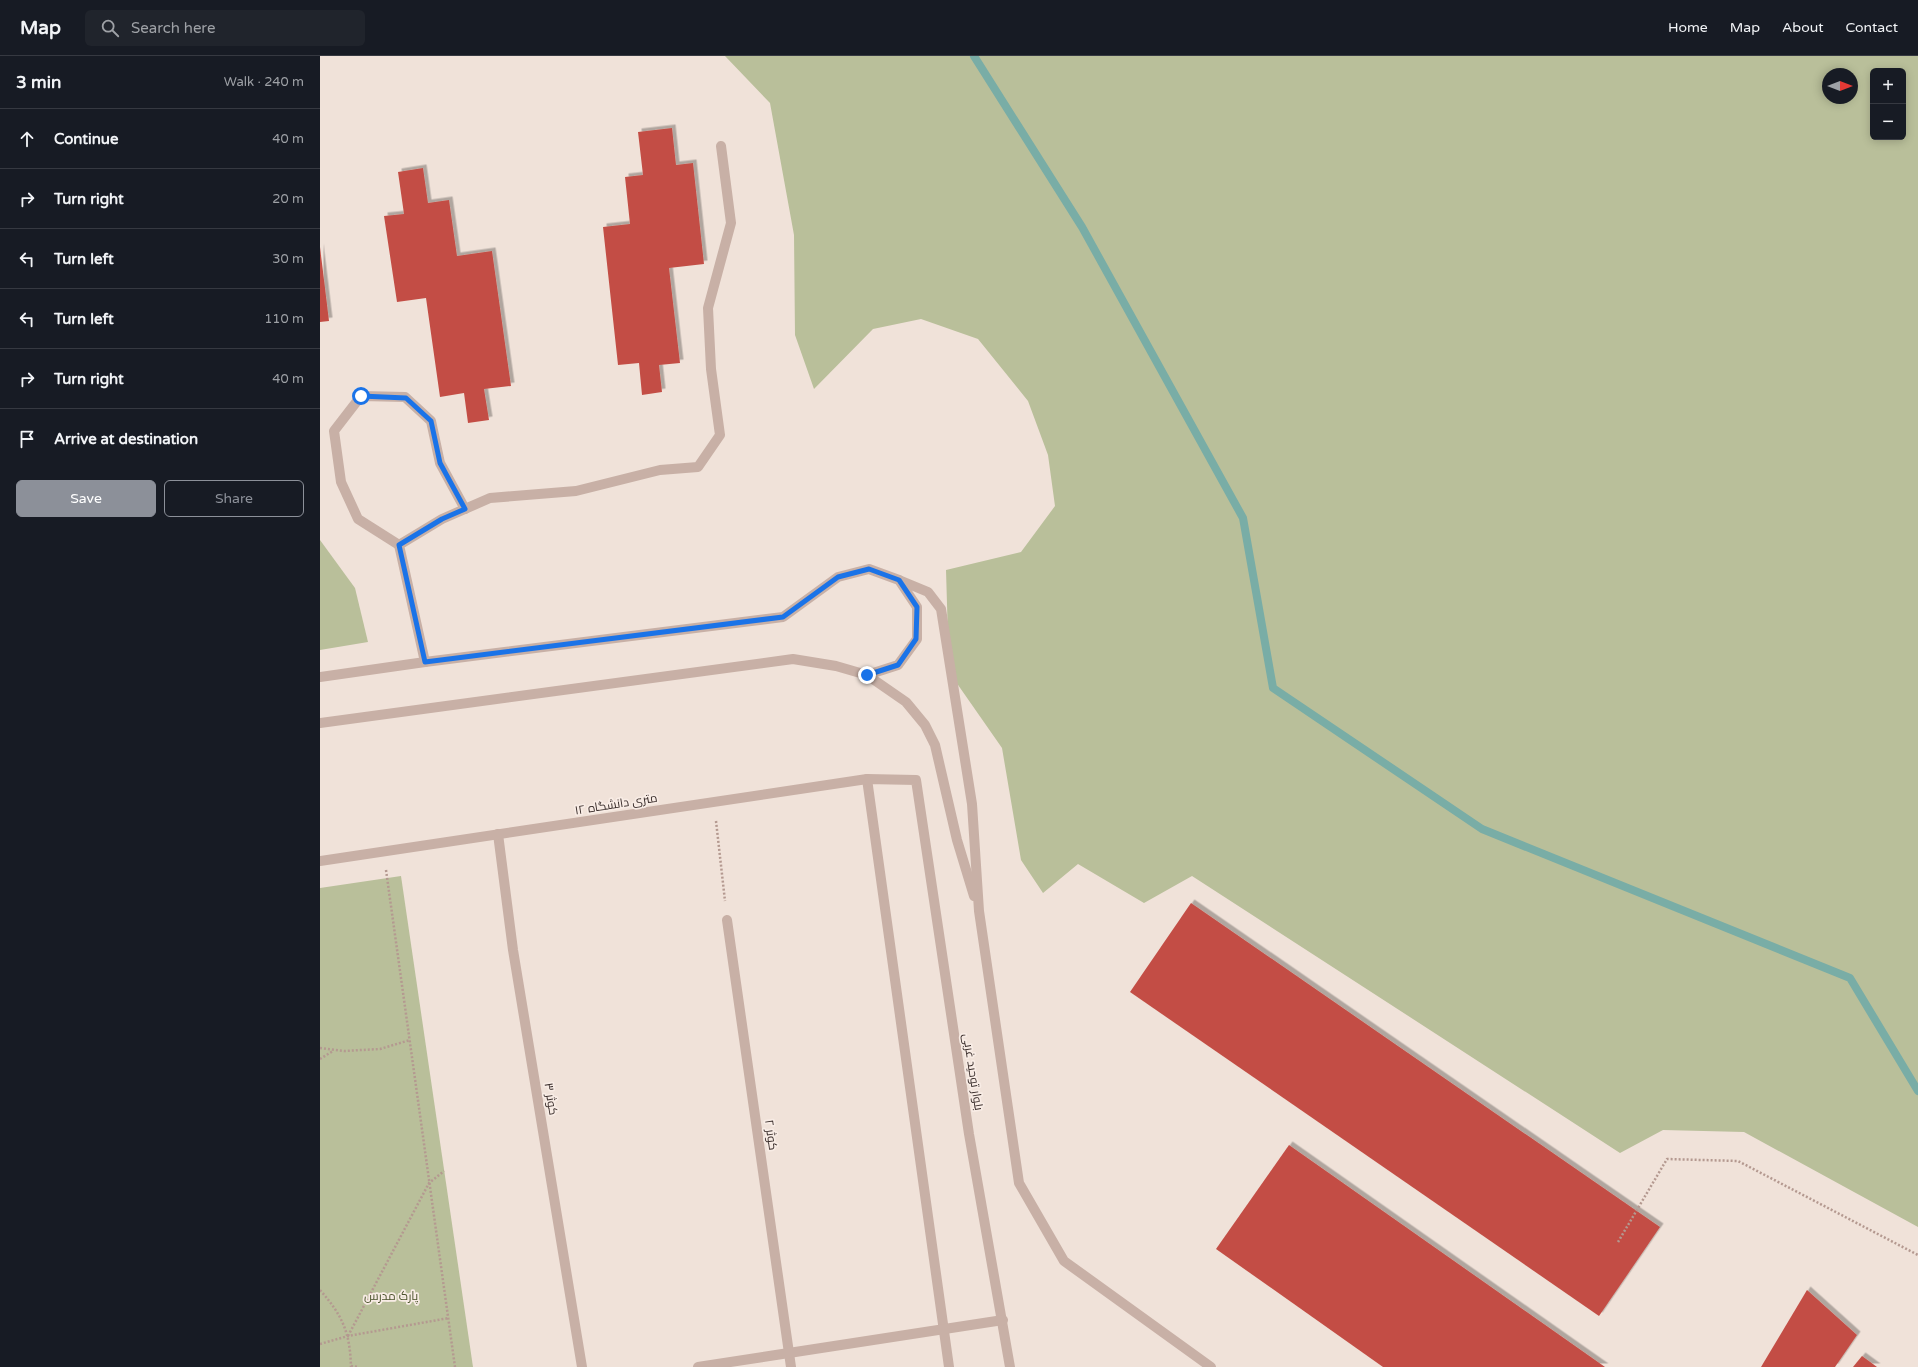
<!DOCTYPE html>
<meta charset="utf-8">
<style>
body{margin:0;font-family:"Varela Round",Cairo,sans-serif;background:#20242c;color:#f1f3f6}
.controls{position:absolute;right:12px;top:12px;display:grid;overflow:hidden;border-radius:6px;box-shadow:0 2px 10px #0003}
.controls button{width:36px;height:36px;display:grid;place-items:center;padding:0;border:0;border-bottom:1px solid #363941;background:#171b24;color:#f1f3f6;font:20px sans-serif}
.compass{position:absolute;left:1502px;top:12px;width:36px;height:36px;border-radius:50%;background:#171b24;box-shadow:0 2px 10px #0003;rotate:90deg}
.stop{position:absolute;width:12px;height:12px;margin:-9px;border:3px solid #1a73e8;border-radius:50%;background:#fff}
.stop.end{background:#1a73e8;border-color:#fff;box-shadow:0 1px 4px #0008}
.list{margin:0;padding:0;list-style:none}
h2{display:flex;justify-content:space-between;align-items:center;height:52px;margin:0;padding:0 16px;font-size:17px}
h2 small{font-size:13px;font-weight:400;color:#9ea1a6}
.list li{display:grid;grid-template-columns:26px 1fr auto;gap:12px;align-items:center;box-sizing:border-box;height:60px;padding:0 16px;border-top:1px solid #363941}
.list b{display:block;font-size:15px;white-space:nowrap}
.list em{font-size:13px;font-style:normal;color:#9ea1a6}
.actions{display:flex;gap:8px;padding:12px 16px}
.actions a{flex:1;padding:9px 0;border:1px solid #8c9099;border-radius:6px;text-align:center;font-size:14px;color:#8c9099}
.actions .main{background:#8c9099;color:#fff}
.icon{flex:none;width:22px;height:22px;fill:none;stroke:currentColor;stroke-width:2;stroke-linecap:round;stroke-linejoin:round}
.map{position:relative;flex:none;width:1598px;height:1311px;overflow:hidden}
header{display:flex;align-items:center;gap:24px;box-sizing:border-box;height:56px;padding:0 20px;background:#171b24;border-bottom:1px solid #363941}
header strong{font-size:19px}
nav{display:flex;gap:22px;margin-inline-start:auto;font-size:14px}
.search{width:280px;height:36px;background:#20242c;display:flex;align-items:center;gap:10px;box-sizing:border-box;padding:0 14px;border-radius:6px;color:#9ea1a6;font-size:15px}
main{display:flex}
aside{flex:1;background:#171b24}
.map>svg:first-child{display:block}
.green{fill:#b9bf9a;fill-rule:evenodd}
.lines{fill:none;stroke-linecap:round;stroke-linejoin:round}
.stream{stroke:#79ada6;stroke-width:8}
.building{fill:#c34e45;filter:url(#shadow)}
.path{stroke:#b49990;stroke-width:2.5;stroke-dasharray:2 2;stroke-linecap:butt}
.minor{stroke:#c8b0a6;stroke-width:10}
.route{stroke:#1a73e8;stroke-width:5}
.labels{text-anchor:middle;stroke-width:3.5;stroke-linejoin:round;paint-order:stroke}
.street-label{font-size:12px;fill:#342826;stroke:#f8ece5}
.park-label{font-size:12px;fill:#4a522b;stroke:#f8ece5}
</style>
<header>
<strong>Map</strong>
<div class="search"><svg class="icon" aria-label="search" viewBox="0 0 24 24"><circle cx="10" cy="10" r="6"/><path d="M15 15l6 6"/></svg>Search here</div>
<nav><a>Home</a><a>Map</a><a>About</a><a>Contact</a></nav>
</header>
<main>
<aside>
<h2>3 min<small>Walk · 240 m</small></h2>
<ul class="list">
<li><svg class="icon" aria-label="ahead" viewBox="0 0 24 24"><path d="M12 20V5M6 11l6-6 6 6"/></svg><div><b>Continue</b></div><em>40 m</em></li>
<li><svg class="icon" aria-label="right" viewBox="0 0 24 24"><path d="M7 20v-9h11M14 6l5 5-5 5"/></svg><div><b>Turn right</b></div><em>20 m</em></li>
<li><svg class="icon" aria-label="left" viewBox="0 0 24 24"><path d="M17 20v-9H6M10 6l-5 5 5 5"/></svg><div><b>Turn left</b></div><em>30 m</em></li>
<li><svg class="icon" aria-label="left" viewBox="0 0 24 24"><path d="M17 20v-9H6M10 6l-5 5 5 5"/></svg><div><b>Turn left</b></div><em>110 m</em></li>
<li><svg class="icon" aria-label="right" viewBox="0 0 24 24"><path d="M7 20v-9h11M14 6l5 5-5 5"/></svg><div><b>Turn right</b></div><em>40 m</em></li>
<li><svg class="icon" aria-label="arrive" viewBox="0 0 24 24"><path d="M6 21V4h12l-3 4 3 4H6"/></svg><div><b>Arrive at destination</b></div></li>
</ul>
<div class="actions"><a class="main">Save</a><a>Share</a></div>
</aside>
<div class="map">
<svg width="1598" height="1311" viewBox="0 0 1598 1311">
<defs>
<filter id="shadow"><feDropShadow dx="3.5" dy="-3.5" stdDeviation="0" flood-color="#0004"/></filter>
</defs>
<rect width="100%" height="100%" fill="#f0e2d9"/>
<g class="green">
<path d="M405,0H1598V1171L1424,1076L1343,1074L1300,1097L872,820L824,847L758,808L723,837L701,804L682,692L629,616L626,514L701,496L735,450L728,399L708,345L658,283L601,263L553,273L494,333L475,279L474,179L450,47ZM1553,15H1583V81H1553ZM1508,18H1532V42H1508Z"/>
<path d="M0,484L35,532L48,586L0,594Z"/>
<path d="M81,820L153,1311H0V832Z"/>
</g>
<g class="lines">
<path class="stream" d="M654,0L762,171L923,462L953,632L1162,773L1530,922L1598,1035"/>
</g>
<g class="building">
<path d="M352,72L356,109L373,107L384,208L349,212L360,307L339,309L342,336L322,339L319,307L298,309L283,171L310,168L305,121L323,119L318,76Z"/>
<path d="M103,112L108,147L129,144L137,200L172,195L191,330L164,333L169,364L148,367L144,337L120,341L106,242L77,246L64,160L84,158L78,116Z"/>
<path d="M0,191L9,265L0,266Z"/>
<path d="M871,847L1340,1171L1279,1260L810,936Z"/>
<path d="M969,1089L1285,1311H1063L896,1193Z"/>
<path d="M1487,1234L1537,1279L1515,1311H1441Z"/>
<path d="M1542,1300L1557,1311H1533Z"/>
</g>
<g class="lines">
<g class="path">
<path d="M396,765L405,845"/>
<path d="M66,814L135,1311"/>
<path d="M0,992L24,995L60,993L90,984"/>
<path d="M0,1003L13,995"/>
<path d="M1298,1186L1347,1103L1418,1105L1598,1199"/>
<path d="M0,1234C23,1260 30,1277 31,1311"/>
<path d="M28,1280L109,1127L124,1115"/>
<path d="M0,1288L28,1280L129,1262"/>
<path d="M31,1310L38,1311"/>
</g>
<g class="minor">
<path d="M79,489L38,463L21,426L14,375L41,340L85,341L111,365L120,407L145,453"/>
<path d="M579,524L608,536L621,553L652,748L659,855L699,1127L744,1205L891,1311"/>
<path d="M105,606L79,489L122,463L170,442L256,435L340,414L378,411L400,379L391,313L388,252L411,167L401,90"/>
<path d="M547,619L586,646L605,669L615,689L637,784L654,840"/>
<path d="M0,621L105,606L463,561L518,521L549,513L579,524L597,551V583L578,609L547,619L516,610L473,603L0,667"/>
<path d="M547,723L629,1311"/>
<path d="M178,778L193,894L262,1311"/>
<path d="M0,805L547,723L596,724L649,1078L690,1311"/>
<path d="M407,864L471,1311"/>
<path d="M378,1311L683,1264"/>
</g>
</g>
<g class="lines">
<path class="route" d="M41,340L86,342L111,365L120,407L145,453L122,463L79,489L105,606L463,561L518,521L549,513L579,524L597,551L596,583L578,609L547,619"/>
</g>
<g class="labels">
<g class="street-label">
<text transform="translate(296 748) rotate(-9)" y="4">۱۲ متری دانشگاه</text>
<text transform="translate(653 1016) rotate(81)" y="4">بلوار توحید غربی</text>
<text transform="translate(231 1043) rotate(81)" y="4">کوثر ۳</text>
<text transform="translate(451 1079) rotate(82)" y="4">کوثر ۲</text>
</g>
<g class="park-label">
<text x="71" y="1244">پارک مدرس</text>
</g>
</g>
</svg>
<div class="controls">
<button>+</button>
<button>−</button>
</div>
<svg class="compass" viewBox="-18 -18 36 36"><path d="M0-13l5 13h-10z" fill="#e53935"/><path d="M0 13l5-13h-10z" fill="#9ea1a6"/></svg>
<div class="stop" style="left:41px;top:340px"></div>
<div class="stop end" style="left:547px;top:619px"></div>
</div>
</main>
